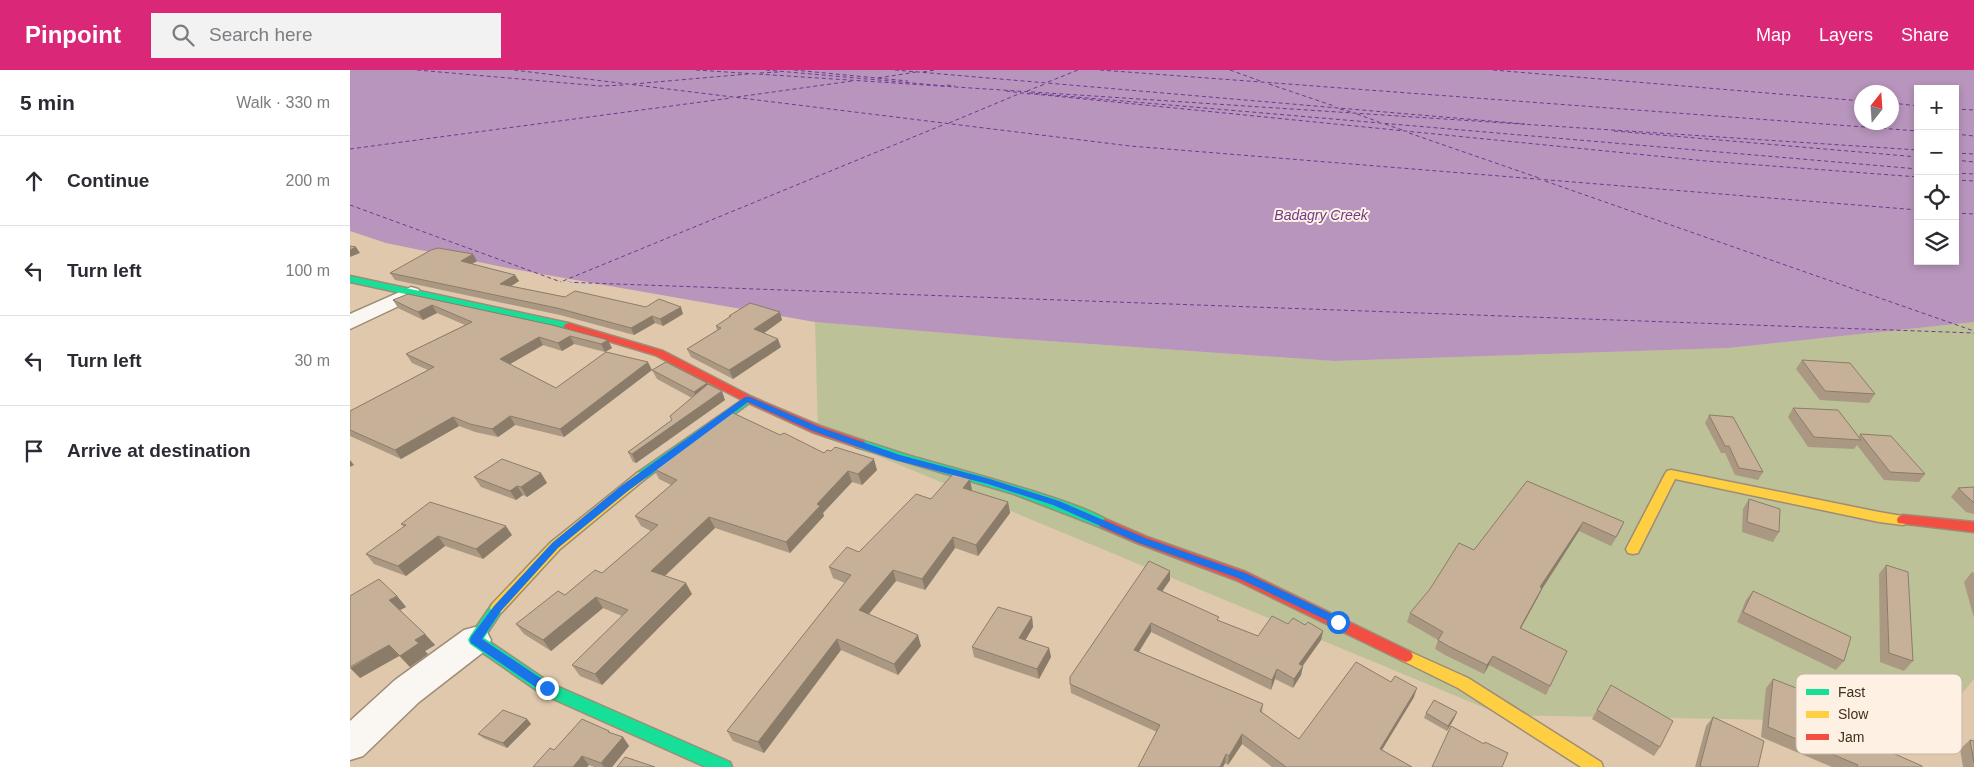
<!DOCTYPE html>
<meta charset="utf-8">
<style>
body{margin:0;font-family:Helvetica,sans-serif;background:#f2f2f3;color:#2b2b33}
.controls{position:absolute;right:15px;top:15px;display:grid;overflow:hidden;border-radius:0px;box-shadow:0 2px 8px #0003}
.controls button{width:45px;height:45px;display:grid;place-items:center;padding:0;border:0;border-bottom:1px solid #e1e1e2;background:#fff;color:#2b2b33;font:25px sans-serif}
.compass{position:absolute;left:1504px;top:15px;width:45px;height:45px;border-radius:50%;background:#fff;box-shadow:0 2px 8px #0003;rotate:17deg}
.stop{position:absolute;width:15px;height:15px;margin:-11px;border:4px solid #1a73e8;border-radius:50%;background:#fff}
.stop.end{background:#1a73e8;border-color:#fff;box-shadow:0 1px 5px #0008}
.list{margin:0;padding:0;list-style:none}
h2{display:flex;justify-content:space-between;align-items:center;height:65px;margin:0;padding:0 20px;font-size:21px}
h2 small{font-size:16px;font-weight:400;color:#7c7c81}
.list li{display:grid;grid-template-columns:32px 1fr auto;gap:15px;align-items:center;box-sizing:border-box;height:90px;padding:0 20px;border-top:1px solid #e1e1e2}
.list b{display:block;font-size:19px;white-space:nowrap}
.list em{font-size:16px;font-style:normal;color:#7c7c81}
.icon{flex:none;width:28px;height:28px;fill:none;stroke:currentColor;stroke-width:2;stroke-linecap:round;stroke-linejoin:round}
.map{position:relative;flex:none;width:1624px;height:697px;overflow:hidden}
header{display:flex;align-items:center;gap:30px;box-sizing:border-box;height:70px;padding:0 25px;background:#db2777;color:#fff}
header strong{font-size:24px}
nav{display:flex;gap:28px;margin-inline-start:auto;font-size:18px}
.search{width:350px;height:45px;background:#f2f2f3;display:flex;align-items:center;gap:12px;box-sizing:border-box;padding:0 18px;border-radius:0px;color:#7c7c81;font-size:19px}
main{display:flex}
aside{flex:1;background:#fff}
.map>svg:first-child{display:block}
.green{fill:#bcc197}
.water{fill:#b895bc;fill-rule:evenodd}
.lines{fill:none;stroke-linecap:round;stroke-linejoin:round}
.ferry{stroke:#6e3a8e;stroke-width:1;stroke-dasharray:4 3;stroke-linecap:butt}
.street-casing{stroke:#9e8c76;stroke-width:3}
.fast-casing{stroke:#9e8c76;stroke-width:3}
.slow-casing{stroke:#9e8c76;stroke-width:3}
.jam-casing{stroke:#9e8c76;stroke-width:3}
.path{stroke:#d2cbc2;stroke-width:2.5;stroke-dasharray:4 2;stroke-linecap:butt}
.street{fill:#faf7f3;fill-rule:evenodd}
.fast{fill:#16e098;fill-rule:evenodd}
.slow{fill:#ffcf43;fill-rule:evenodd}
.jam{fill:#f24e42;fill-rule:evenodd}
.wall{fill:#aa9883}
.shaded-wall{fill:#8b7c6a}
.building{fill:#c6b198;stroke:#8b7c6a}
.route{fill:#1a73e8}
.labels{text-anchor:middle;stroke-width:4;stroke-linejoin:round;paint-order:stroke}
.far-water-label{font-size:14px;font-style:italic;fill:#6e3a8e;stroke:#fef0e2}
.key{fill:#fef0e2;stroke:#c5b6a6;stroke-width:1}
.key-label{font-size:14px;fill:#402f1b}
</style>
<header>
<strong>Pinpoint</strong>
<div class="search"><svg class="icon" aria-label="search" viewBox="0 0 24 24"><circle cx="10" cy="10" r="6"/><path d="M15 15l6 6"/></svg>Search here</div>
<nav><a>Map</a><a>Layers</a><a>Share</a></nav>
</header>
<main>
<aside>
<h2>5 min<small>Walk · 330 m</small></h2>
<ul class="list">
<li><svg class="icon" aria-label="ahead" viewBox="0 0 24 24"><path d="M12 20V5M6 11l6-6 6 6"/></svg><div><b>Continue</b></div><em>200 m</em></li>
<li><svg class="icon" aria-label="left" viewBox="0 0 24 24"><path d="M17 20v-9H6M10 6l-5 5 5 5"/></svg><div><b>Turn left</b></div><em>100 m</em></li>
<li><svg class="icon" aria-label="left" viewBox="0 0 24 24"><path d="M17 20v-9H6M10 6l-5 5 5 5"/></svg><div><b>Turn left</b></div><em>30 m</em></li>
<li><svg class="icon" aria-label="arrive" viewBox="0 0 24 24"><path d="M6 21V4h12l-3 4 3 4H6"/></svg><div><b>Arrive at destination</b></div></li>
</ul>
</aside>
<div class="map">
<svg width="1624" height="697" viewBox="0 0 1624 697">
<rect width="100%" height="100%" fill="#dfc8ac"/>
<path class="green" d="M465,252L655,268L984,291L1379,278L1624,252V609L1587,653L1152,645L468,361Z"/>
<path class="water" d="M0,0H1624V252L1379,278L984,291L655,268L465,252L163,199L36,173L0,161ZM1568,19H1605V191H1568ZM1512,22H1542V52H1512Z"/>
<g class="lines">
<g class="ferry">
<path d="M67,0L250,16L274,15"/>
<path d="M164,0L780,76L1568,140"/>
<path d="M346,0L1568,80"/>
<path d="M416,0L596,16"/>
<path d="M444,0L558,11"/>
<path d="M545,0L1175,54"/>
<path d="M750,0L1568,61"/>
<path d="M880,0L913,12"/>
<path d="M1143,0L1512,31"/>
<path d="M573,2L585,0"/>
<path d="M410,3L428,2"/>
<path d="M528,8L566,2"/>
<path d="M698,12L728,0"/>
<path d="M283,14L398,4"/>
<path d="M919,14L984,36"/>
<path d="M597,15L605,16"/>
<path d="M656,21L680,24"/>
<path d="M677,21L695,14"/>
<path d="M679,23L1568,99"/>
<path d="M684,24L1356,91L1568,107"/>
<path d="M387,27L502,11"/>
<path d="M1542,33L1568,36"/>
<path d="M990,39L1001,42"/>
<path d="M1605,39L1624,40"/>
<path d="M1007,44L1029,52"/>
<path d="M599,53L671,23"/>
<path d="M1035,54L1052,60"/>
<path d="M1264,61L1568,87"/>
<path d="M1059,63L1189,108"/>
<path d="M1605,64L1624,66"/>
<path d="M0,79L381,28"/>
<path d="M1605,83L1624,84"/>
<path d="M1605,90L1624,92"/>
<path d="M1605,103L1624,104"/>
<path d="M1605,110L1624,111"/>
<path d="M1195,111L1624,261"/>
<path d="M0,135L211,212L1624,263"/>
<path d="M1605,143L1624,144"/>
<path d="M213,211L595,54"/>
</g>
<defs>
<g id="street">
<path d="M61,217L68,219L71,223L68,227L0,259V244Z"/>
<path d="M125,557L136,560L141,570L136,580L69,632L13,686L0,690V651L45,610L114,560Z"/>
</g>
<g id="fast">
<path d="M0,206L218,253L223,256L218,259L0,212Z"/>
<path d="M398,326L402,327L403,329L402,331L295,409H287L285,406L287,403Z"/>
<path d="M510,370C528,375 546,382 564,387C592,395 752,437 761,454L760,457L755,459L664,424L506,377L504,374Z"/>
<path d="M147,532L152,534L154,538L134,568L202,614L380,692L382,697H356L192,624L120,574L118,570L120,566L142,534Z"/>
</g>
<g id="slow">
<path d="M1321,400L1529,442L1558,447L1559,450L1558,453L1553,455L1529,452L1325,409L1288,483L1283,484L1278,483L1276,479L1315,404L1317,401Z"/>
<path d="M291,402L295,403L297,406L295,409L210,479L152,542L147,544L142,542L140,538L142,534L200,473L287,403Z"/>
<path d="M1056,580L1118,608L1251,692L1253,697H1231L1108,618L1051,590L1049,586L1051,582Z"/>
</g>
<g id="jam">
<path d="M218,253L313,281L402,327L470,356L514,371L516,374L510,378L462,362L394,331L305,285L215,258L213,256Z"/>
<path d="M1553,445L1624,452V462L1548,453L1547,450L1548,447Z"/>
<path d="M755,449L797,467L896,502L1061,582L1063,586L1061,590L1056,592L1051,590L886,510L787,473L750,457L749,454L750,451Z"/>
</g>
</defs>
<use href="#street" class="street-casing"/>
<use href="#fast" class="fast-casing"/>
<use href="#slow" class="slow-casing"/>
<use href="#jam" class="jam-casing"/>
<path class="path" d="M211,212L242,217L230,225"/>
<use href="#street" class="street"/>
<use href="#fast" class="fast"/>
<use href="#slow" class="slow"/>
<use href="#jam" class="jam"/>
</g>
<g class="wall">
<path d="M127,191L122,194L165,205L169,211L161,216L215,227L296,237L333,244L313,256L305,253L284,265L210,245L45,210L40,203Z"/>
<path d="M58,224L202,255L262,278L255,282L224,274L212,281L193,275L160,294L206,318L302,300L214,367L165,355L148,367L125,362L109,356L51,389L0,366V341L78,300L62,293L56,284L115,255L87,243L73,250L48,238L43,230Z"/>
<path d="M379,246L432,250L414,263L431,277L383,309L341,287L337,279L367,260L366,256L380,247Z"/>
<path d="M1452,290L1525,324L1519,333L1470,330L1446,299Z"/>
<path d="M302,300L358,314L375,330L286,393L283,392L278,382L322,350L320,346L342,328L307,309Z"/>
<path d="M1443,338L1509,367L1510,364L1575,404L1569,412L1534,410L1507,375L1504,379L1458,377L1438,347Z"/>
<path d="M1359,345L1413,402L1408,410L1385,405L1375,383H1371L1355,353Z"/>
<path d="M430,365L474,383L527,400L512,415L502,412L473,443L474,446L440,483L365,458L315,506L342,524L252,615L230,606L222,595L272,546L253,538L201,581L174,564L166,554L252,503L301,461L291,456L285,446L321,415L309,409L304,399Z"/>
<path d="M191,403L197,413L177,427L173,425L166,430L131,417L124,407Z"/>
<path d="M1177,411L1274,452L1261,476L1229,461L1192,519L1188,527L1171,558L1217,581L1196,625L1139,595L1134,604L1095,585L1085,579L1088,570L1057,552L1060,543L1124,480Z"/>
<path d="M1624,417V444L1616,442L1601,427L1608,418Z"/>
<path d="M622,420V421L658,432L660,443L628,486L605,478L575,520L546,511L519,544L571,576L548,605L491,580L414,683L383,671L377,661L495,513L483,508L479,497L509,482L581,429Z"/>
<path d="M1399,429L1429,462L1423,472L1392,462L1393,439Z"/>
<path d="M51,454L162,465L133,489L95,476L56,506L24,494L16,484L54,457Z"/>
<path d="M1536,495L1563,591L1554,601L1530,592L1529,504Z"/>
<path d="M820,501V510L812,521L869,551L908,566L938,554L955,555L973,561L971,570L953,596L951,605L943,618L925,609L921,620L801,562L789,582L913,634L912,643L949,669L1064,627L1032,680L1062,697H922L892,674L878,695L875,693L873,697H788L807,662L721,623L720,614Z"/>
<path d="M1622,502L1624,503V548L1614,512Z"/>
<path d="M1403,521L1494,591L1486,600L1387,552L1396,530Z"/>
<path d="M47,526L56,537L50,540L85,575L75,581L78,584L60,597L49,586L10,608Z"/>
<path d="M682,547L683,557L675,570L699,578L701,587L689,609L624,587L622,577Z"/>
<path d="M1423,609L1493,661L1572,697H1482L1411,667L1416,618Z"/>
<path d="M1261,615L1310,677L1304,686L1242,649Z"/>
<path d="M1076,643L1105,647L1097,661L1074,648Z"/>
<path d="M1363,647L1408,697H1345L1356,656Z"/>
<path d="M177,649L181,654L157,678L133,668L128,664Z"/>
<path d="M261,663L273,667L279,676L262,697H244L239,695L237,697H183L204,680Z"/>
<path d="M1620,670L1624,671V697H1613L1610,679Z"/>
</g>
<g class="shaded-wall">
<path d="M6,177L10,183L0,187V180Z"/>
<path d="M123,184L127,191L115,198L111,191Z"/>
<path d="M165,205L169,211L153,221L150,214Z"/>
<path d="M82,235L87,243L73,250L68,242Z"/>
<path d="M331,237L333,244L313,256L310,249Z"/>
<path d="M430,242L432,250L407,268L404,259Z"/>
<path d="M302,246L305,253L284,265L281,258Z"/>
<path d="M220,266L224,274L212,281L208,273Z"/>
<path d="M189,267L193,275L155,297L150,289Z"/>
<path d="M428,269L431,277L383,309L379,300Z"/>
<path d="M258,270L262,278L255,282L251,274Z"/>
<path d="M298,292L302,300L214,367L210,359Z"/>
<path d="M357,313L361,323L348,331L344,322Z"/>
<path d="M372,321L375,330L286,393L282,384Z"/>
<path d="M160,346L165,355L148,367L142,359Z"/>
<path d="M103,347L109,356L51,389L45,380Z"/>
<path d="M524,389L527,400L512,415L508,404Z"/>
<path d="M0,390L4,395L0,397Z"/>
<path d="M498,401L502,412L473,443L474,446L440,483L436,472L467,434Z"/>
<path d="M191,403L197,413L177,427L171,417Z"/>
<path d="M620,409L622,420L615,429L613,418Z"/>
<path d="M167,416L173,425L166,430L160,421Z"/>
<path d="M658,432L660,443L628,486L626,475Z"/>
<path d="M359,447L365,458L308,512L301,501Z"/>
<path d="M1233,452L1229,461L1192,519L1188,527L1166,567L1190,517Z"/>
<path d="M1274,452L1270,461L1261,476L1266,467Z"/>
<path d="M156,456L162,465L133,489L126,479Z"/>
<path d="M88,466L95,476L56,506L48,496Z"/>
<path d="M603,467L605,478L575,520L572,509Z"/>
<path d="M543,500L546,511L513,551L509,540Z"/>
<path d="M820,501V510L807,529V519Z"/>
<path d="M336,513L342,524L252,615L245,604Z"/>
<path d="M47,526L56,537L48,541L39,530Z"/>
<path d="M246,527L253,538L201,581L193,570Z"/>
<path d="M682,547L683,557L671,578L669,568Z"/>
<path d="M801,553V562L784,589V580Z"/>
<path d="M973,561L971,570L947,603L949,594Z"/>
<path d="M75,564L85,575L75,581L78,584L60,597L50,586L65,570Z"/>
<path d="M568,565L571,576L548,605L544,594Z"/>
<path d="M487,569L491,580L414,683L408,672Z"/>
<path d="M39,575L49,586L10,608L0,598Z"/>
<path d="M699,578L701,587L689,609L687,599Z"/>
<path d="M1143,586L1139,595L1134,604L1137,595Z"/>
<path d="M953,596L951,605L943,618L944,609Z"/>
<path d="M927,599L925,609L921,620L922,610Z"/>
<path d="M1067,618L1064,627L1027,688L1030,679Z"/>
<path d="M1107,642L1105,647L1097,661L1098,656Z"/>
<path d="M177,649L181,654L157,678L153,673Z"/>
<path d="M892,664V674L878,695L879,686Z"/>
<path d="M273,667L279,676L262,697H254L251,693Z"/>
<path d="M876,684L875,693L873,697H870Z"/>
<path d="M232,686L239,695L237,697H223Z"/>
</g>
<g class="building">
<path d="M0,176L6,177L0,180Z"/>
<path d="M88,178L123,184L111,191L165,205L150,214L215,227L225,221L296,237L309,229L331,237L310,249L302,246L281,258L207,238L40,203L81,180Z"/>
<path d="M58,224L202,255L258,270L251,274L220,266L208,273L189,267L150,289L206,318L256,282L298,292L210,359L160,346L142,359L120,354L103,347L45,380L0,360V341L84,297L56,284L122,252L82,235L68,242L43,230Z"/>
<path d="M400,233L430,242L404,259L428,269L379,300L337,279L371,258L366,256L381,246H379Z"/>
<path d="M1452,290L1500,293L1525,324L1475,321Z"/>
<path d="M316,292L357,313L344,322L302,300Z"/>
<path d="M358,314L372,321L282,384L278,382L322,350L320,346Z"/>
<path d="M1443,338L1488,340L1511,370L1464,367Z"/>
<path d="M381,342L430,365L434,363L474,383L477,380L481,381L485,377L524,389L508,404L498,401L467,434L470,436L436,472L359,447L301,501L336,513L245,604L222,595L278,540L246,527L193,570L166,554L208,521L215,525L245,500L252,503L308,455L285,446L327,410L304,399Z"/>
<path d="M1359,345L1383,347L1413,402L1389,398L1379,376H1375Z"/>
<path d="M1510,364L1541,366L1575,404L1540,402Z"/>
<path d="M152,389L191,403L171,417L167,416L160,421L124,407Z"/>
<path d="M603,404L620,409L613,418L658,432L626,475L603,467L572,509L543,500L509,540L568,565L544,594L487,569L408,672L377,661L501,505L479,497L497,477L509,482L566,424L581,429Z"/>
<path d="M1177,411L1274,452L1266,467L1233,452L1190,517L1192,518L1170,558L1217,581L1200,616L1143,586L1137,595L1098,576L1088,570L1093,562L1060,543L1080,519L1109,473L1124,480Z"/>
<path d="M1624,417V433L1608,418Z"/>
<path d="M1399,429L1430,439L1429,462L1397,452Z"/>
<path d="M80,432L156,456L126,479L88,466L48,496L16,484L56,455L51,454Z"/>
<path d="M799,491L820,501L807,519L869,547L867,550L908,566L922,546L938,554L943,548L955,555L958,552L973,561L949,594L953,596L944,609L927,599L922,610L801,553L784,580L913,634L910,641L949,669L1006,592L1041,612L1045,606L1067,618L1030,679L1062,697H936L892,664L879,686L876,684L870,697H788L810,655L720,614V607Z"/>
<path d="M1536,495L1558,502L1563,591L1539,583Z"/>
<path d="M29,509L47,526L39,530L75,564L65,570L69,573L50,586L39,575L0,597V526Z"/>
<path d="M1403,521L1501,567L1494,591L1393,542Z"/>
<path d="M648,537L682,547L669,568L699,578L687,599L622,577Z"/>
<path d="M1423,609L1495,637L1493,661L1572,696V697H1507L1508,695L1418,657Z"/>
<path d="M1261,615L1323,651L1310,677L1247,640Z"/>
<path d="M1084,630L1107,642L1098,656L1076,643Z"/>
<path d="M153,640L177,649L153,673L128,664Z"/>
<path d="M1363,647L1414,671L1408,697H1352L1350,696Z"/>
<path d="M232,649L259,661L258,662L273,667L251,693L232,686L223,697H183L200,678L204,680Z"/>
<path d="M1101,656L1134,674L1135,672L1158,683L1152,697H1082Z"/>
<path d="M1620,670L1624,671V693Z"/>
<path d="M275,687L305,697H267Z"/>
</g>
<path class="route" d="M395,327H400L469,357L550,385L640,409L709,431L795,468L895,503L992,549L993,552L992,554H985L888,508L789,473L703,435L638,414L545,390L463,361L398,332L278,421L208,478L151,541L132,569L201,615L203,618L201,622H193L121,573L120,570L121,567L144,536L202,473L271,416Z"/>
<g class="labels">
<g class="far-water-label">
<text x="971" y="150">Badagry Creek</text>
</g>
</g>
<rect x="1446" y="604" width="166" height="80" rx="8" class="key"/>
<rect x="1456" y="619" width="23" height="6" fill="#16e098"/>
<rect x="1456" y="641" width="23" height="7" fill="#ffcf43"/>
<rect x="1456" y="664" width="23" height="6" fill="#f24e42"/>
<g class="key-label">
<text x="1488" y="627">Fast</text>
<text x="1488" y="649">Slow</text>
<text x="1488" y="672">Jam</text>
</g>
</svg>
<div class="controls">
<button>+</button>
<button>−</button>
<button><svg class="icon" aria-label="locate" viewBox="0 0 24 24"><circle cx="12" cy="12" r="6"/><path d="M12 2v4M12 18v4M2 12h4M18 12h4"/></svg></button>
<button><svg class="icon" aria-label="layers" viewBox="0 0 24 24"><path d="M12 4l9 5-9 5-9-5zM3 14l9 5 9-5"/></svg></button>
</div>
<svg class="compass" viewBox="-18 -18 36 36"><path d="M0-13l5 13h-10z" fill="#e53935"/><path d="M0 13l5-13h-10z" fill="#7c7c81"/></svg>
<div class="stop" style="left:988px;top:552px"></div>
<div class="stop end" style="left:197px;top:618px"></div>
</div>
</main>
